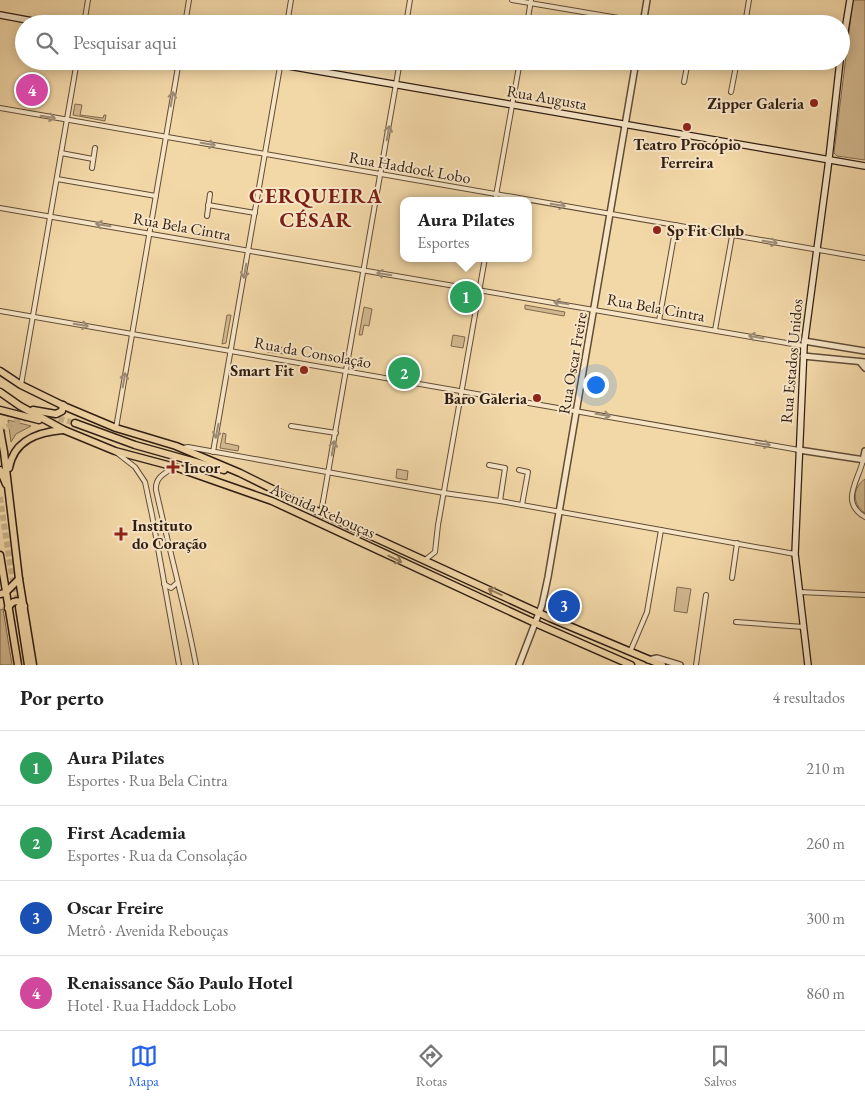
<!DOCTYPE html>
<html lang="pt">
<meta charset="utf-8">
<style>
body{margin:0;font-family:"EB Garamond",serif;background:#f6f6f6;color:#222}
.you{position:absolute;left:595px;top:384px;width:18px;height:18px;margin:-12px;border:4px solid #fff;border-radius:50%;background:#1a73e8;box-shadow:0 0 0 8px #1a73e833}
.badge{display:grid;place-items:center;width:32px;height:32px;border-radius:50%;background:#2563eb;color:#fff;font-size:16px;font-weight:700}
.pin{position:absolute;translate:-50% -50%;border:2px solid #fff;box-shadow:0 1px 5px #0006}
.popup{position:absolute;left:400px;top:197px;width:132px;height:65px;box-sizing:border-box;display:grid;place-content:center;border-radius:10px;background:#fff;filter:drop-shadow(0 1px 4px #0005);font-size:16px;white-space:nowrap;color:#767676}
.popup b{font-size:19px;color:#222}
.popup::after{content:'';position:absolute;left:50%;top:100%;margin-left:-10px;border:10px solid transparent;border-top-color:#fff}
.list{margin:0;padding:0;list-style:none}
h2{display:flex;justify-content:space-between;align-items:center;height:65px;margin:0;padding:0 20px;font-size:21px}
h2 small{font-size:16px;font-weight:400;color:#767676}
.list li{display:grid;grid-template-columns:32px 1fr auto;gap:15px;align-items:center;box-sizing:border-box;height:75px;padding:0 20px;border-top:1px solid #e0e0e0}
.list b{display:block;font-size:19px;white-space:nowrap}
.list p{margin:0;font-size:16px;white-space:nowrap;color:#767676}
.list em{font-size:16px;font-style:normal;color:#767676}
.icon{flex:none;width:28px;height:28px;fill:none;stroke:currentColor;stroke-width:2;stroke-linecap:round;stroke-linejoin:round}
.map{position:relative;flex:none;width:865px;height:665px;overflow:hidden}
.search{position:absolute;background:#fff;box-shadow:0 2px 12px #0003;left:15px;right:15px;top:15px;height:55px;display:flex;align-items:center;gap:12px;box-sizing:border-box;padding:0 18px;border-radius:28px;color:#767676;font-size:19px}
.sheet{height:365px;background:#fff}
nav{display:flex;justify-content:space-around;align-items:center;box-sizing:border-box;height:70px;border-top:1px solid #e0e0e0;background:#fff;font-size:14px;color:#767676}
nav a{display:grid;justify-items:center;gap:2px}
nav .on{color:#2563eb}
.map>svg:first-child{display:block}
.green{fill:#d1b78e;stroke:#806a50}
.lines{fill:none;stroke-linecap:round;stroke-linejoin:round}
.primary-tunnel{stroke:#cbb289;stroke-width:6;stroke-dasharray:6 3;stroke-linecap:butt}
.minor-casing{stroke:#604c37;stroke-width:6}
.tertiary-casing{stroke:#604c37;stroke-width:8}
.secondary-casing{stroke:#2f1d12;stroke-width:8}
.primary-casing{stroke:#2f1d12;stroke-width:9}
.minor{stroke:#f7e5c6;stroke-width:4}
.tertiary{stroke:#f7e5c6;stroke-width:5}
.secondary{stroke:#f7e5c6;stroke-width:5.5}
.primary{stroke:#f2d7a7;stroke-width:6}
.primary-bridge-casing{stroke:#2f1d12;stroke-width:9;stroke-linecap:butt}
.primary-bridge{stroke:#f2d7a7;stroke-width:6}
.oneway{stroke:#9d8b75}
.oneway2{stroke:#907a5c}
.poi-dot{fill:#8f2418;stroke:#f7e5c6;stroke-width:2}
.labels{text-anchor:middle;stroke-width:4;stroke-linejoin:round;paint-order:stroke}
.street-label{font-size:16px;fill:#2f1d12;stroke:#f7e5c6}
.poi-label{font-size:16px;font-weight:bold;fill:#2f1d12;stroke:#f7e5c6;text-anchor:end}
.district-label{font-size:21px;font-weight:bold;letter-spacing:1px;fill:#7a1f14;stroke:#f7e5c6}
</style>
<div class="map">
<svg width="865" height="665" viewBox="0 0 865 665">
<rect width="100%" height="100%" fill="#f2d7a7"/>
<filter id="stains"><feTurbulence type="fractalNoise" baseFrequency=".004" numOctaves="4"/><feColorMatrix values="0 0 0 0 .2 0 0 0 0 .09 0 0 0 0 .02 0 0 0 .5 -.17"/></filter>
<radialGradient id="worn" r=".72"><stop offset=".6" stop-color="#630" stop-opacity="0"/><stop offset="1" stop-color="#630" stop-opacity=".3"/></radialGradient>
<g class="green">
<path d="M853,0H865V160L837,156L834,153Z"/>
<path d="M75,104L82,105L80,115L103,118L104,115H106L105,121L73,115Z"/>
<path d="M525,305L565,312L564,316L525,309Z"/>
<path d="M364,307L372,309L369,326L364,325L362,335H359Z"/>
<path d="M227,315H231L226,343L222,344Z"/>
<path d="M453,335L465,337L463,348L451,346Z"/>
<path d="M268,345L285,348L284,354L267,352Z"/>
<path d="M8,420L31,426L16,434L11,442Z"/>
<path d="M223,433L226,434L225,443L239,446L238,451L220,448Z"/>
<path d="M397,469L408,471L407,480L396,478Z"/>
<path d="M865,479V513C852,504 852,488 865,479Z"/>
<path d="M677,587L691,589L687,613L674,611Z"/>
<path d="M3,609L12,665H0V610Z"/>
</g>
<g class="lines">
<g class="primary-tunnel">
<path d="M0,433C24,411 47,415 75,423"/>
<path d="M0,497L11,570L19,607"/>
</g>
<defs>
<g id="minor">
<path d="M512,0L654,24"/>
<path d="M84,24L88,0"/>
<path d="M185,24L189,0"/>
<path d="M287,24L291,0"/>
<path d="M406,24L410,0"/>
<path d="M527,24L531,0"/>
<path d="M745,24L749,0"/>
<path d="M684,82L688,61"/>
<path d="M731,92L737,61"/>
<path d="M0,108L865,258"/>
<path d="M61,153L93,159"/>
<path d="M92,168L95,148"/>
<path d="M57,179L156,196"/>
<path d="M495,201L520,61"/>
<path d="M208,205L255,213"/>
<path d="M0,208L804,346"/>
<path d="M207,216L210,194"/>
<path d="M0,311L799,450"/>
<path d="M659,321L676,225"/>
<path d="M715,330L732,236"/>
<path d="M21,385L77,61"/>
<path d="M291,426L336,433"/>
<path d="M116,428L179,61"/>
<path d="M183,448L188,447L444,493L500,501L795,554"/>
<path d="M213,452L281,61"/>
<path d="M117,453L135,467L145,482L152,515L179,665"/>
<path d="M863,460C859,480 839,502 865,517"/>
<path d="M489,465L505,468L500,501"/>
<path d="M175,467C165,473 155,477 156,490C169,549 185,606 196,665"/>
<path d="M519,470L528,472L522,505"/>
<path d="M321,513L400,61"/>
<path d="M425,560L435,552L438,525L485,258"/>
<path d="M732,578L737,543"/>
<path d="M164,584L171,588L177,583"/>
<path d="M799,592L865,595"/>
<path d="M736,622L804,627"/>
<path d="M630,652L647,612L661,530"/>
<path d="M696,665L706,595"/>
</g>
<g id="tertiary">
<path d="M643,24L647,0"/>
<path d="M804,341L865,351"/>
<path d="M803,356L865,362"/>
<path d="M860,362L865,368"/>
<path d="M799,450L865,460"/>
<path d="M863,460L865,451"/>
<path d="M648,660L657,658L680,665"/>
<path d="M519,665L542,605L548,577L636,61"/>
</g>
<g id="secondary">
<path d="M0,15L49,24"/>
<path d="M841,55L850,0"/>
<path d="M260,61L865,166"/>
<path d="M808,665L795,554L804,346L828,167L840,61"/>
</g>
<g id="primary">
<path d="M0,371L21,385L66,407L116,428L176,446L240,473L321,513L550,618L662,665"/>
<path d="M0,392L20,406L64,430L115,451L175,467L272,501L535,623L631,665"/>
<path d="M0,410L39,420"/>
<path d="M33,410L56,414L62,411L63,405"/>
<path d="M75,423L135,445L224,470"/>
<path d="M4,452L19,579L33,665"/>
<path d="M9,468C14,440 38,432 63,430"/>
<path d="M0,470L6,484"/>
<path d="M0,555L18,665"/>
<path d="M0,594L5,593L19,579"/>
<path d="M19,607L28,665"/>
<path d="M8,608C12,600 19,599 24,606"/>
</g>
</defs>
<use href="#minor" class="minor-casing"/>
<use href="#tertiary" class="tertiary-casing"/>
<use href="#secondary" class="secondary-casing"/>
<use href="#primary" class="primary-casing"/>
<use href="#minor" class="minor"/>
<use href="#tertiary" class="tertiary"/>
<use href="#secondary" class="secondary"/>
<use href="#primary" class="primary"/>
<defs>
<path id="primary-bridge" d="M0,430L4,452"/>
</defs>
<use href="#primary-bridge" class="primary-bridge-casing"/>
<use href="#primary-bridge" class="primary-bridge"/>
</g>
<defs><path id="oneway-shaft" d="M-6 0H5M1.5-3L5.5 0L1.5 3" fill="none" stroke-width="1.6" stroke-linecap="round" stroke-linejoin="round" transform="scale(1.25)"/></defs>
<g class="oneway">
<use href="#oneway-shaft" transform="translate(172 99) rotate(-80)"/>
<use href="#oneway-shaft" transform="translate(48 117) rotate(10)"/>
<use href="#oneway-shaft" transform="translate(388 133) rotate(-80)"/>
<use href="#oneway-shaft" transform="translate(208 144) rotate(10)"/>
<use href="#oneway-shaft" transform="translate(558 205) rotate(10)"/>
<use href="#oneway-shaft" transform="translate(103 225) rotate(-170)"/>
<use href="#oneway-shaft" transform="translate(770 242) rotate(9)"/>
<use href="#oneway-shaft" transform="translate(245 271) rotate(100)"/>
<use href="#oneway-shaft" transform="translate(384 274) rotate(-171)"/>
<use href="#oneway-shaft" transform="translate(561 303) rotate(-170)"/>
<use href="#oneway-shaft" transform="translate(81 325) rotate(10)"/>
<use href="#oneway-shaft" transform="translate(756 337) rotate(-170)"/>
<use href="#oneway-shaft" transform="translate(124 380) rotate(-80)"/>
<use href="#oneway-shaft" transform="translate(603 415) rotate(9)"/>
<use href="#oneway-shaft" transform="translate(217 431) rotate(101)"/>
<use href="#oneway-shaft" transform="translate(763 444) rotate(10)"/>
<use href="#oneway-shaft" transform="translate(333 448) rotate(-80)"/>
</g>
<g class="oneway2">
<use href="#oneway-shaft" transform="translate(395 559) rotate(26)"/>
<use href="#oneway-shaft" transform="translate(495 592) rotate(-155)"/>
</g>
<g class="poi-dot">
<circle cx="814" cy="103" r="5"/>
<circle cx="687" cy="127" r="5"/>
<circle cx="657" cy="230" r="5"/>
<circle cx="304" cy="370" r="5"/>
<circle cx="537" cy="398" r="5"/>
<path d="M170.5 459.5h5v5h5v5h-5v5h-5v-5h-5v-5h5z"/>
<path d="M118.5 526.5h5v5h5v5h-5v5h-5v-5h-5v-5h5z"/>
</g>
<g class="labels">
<g class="street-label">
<text transform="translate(547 97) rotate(10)" y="6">Rua Augusta</text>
<text transform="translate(410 167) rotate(10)" y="6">Rua Haddock Lobo</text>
<text transform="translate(182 226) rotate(10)" y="6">Rua Bela Cintra</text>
<text transform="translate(656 307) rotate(10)" y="6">Rua Bela Cintra</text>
<text transform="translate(313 352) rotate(10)" y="6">Rua da Consolação</text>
<text transform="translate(791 361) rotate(-85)" y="6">Rua Estados Unidos</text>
<text transform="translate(572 363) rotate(-80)" y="6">Rua Oscar Freire</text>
<text transform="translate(323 510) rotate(24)" y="6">Avenida Rebouças</text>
</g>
<g class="poi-label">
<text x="804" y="109">Zipper Galeria</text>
<text x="687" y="150" text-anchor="middle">Teatro Procópio<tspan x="687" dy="18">Ferreira</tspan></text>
<text x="667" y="236" text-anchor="start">Sp Fit Club</text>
<text x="294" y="376">Smart Fit</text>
<text x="527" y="404">Baro Galeria</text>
<text x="184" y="473" text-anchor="start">Incor</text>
<text x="132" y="531" text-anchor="start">Instituto<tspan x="132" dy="18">do Coração</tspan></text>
</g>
<g class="district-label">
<text x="316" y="203">CERQUEIRA<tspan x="316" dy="24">CÉSAR</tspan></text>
</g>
</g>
<rect width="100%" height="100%" filter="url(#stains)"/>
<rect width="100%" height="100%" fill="url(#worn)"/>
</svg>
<div class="you"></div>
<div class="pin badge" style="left:466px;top:297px;background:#2e9e5b">1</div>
<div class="popup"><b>Aura Pilates</b>Esportes</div>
<div class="pin badge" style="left:404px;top:373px;background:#2e9e5b">2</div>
<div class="pin badge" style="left:564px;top:606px;background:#1a4fb4">3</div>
<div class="pin badge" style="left:32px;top:90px;background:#d1479c">4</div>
<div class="search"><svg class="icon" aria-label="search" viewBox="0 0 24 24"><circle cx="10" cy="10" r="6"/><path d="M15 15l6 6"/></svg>Pesquisar aqui</div>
</div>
<section class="sheet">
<h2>Por perto<small>4 resultados</small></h2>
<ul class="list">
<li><span class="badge" style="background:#2e9e5b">1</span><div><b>Aura Pilates</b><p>Esportes · Rua Bela Cintra</p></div><em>210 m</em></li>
<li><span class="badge" style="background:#2e9e5b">2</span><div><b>First Academia</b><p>Esportes · Rua da Consolação</p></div><em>260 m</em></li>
<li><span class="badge" style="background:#1a4fb4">3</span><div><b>Oscar Freire</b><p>Metrô · Avenida Rebouças</p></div><em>300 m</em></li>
<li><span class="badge" style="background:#d1479c">4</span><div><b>Renaissance São Paulo Hotel</b><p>Hotel · Rua Haddock Lobo</p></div><em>860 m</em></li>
</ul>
</section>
<nav>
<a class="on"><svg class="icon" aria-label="map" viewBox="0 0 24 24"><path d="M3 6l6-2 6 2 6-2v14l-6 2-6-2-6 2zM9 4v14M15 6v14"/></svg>Mapa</a>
<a><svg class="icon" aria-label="directions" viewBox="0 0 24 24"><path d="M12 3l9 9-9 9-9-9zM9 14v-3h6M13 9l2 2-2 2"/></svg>Rotas</a>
<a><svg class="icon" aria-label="saved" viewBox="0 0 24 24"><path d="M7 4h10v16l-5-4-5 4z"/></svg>Salvos</a>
</nav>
